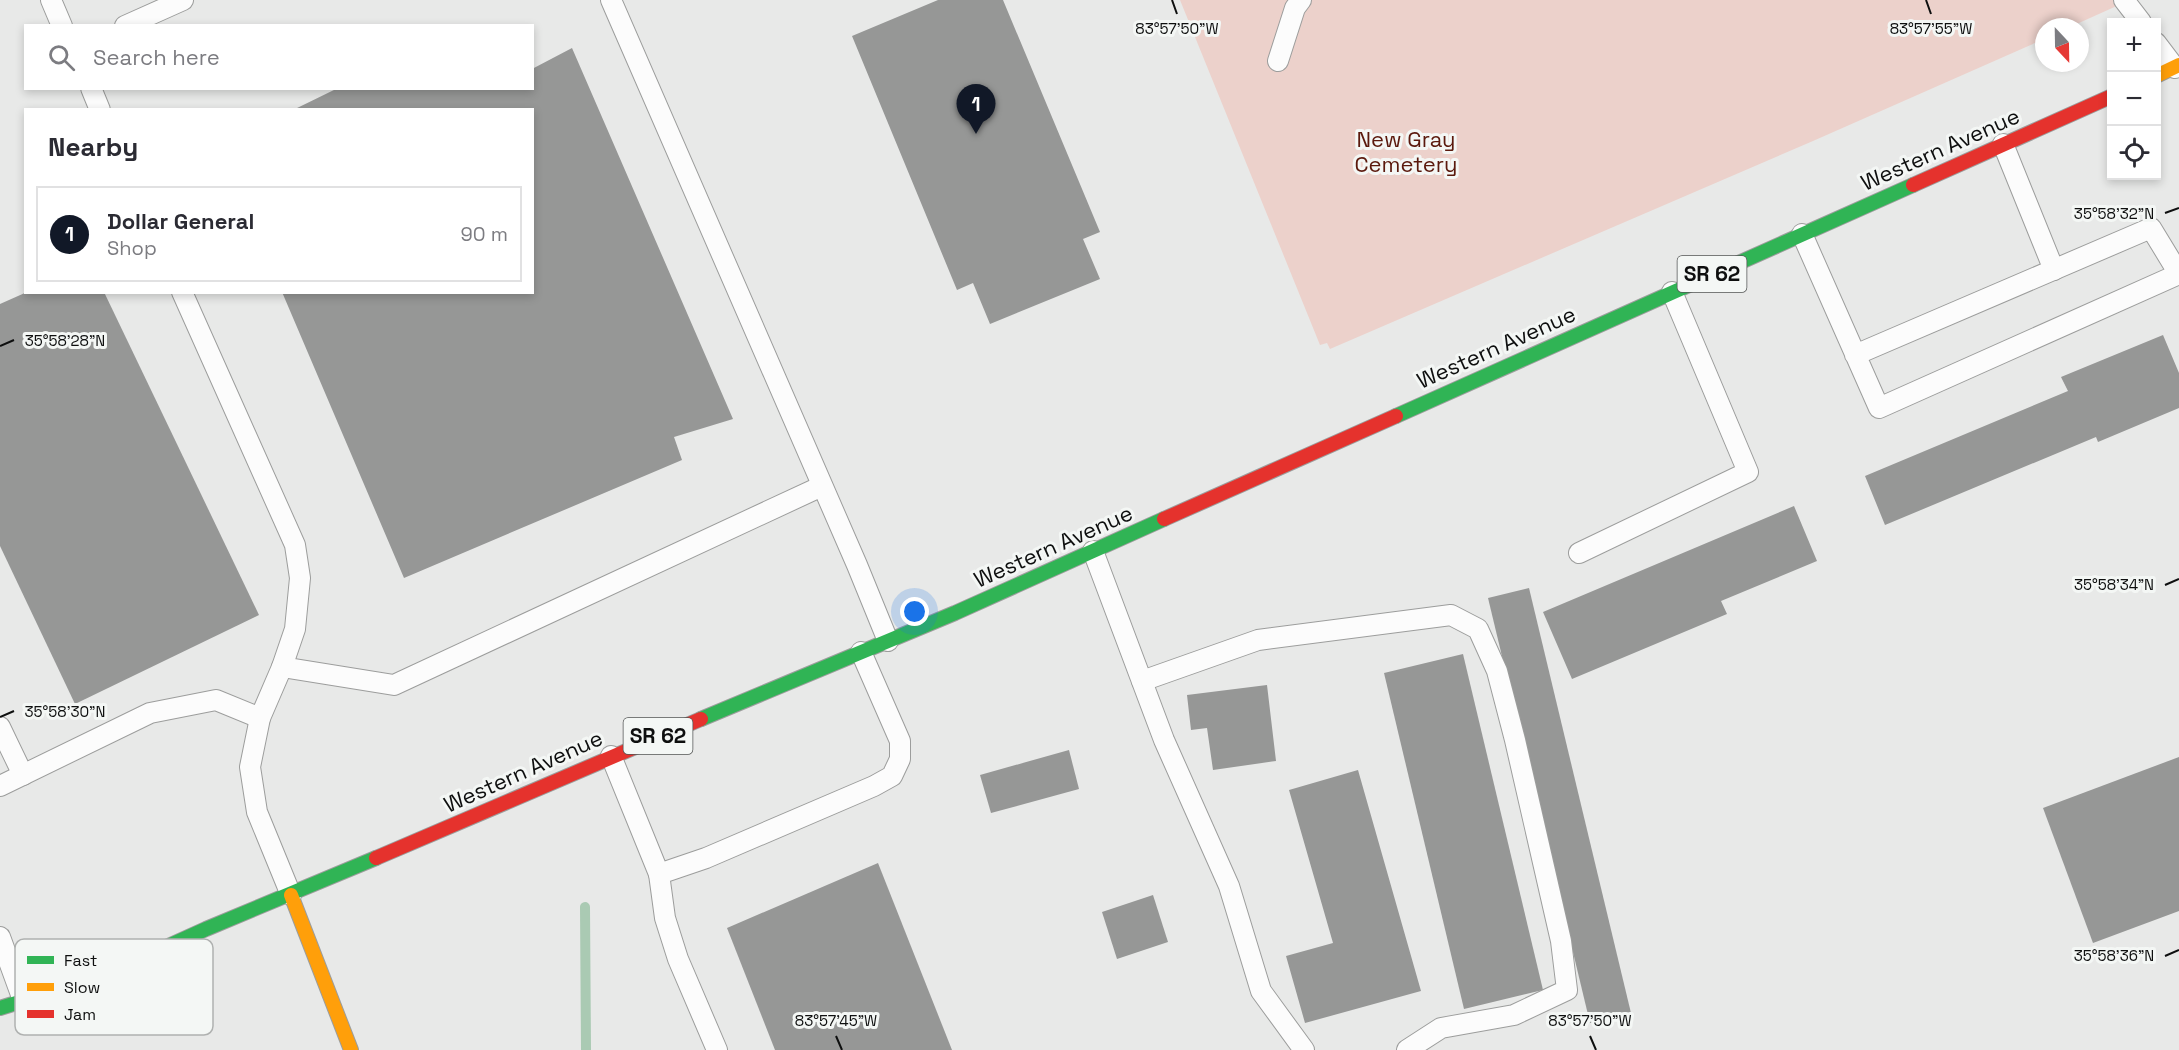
<!DOCTYPE html>
<meta charset="utf-8">
<style>
body{margin:0;font-family:"Space Grotesk",sans-serif;background:#f7f7f7;color:#2b2b33}
.controls{position:absolute;right:18px;top:18px;display:grid;overflow:hidden;border-radius:0px;box-shadow:0 3px 9px #0003}
.controls button{width:54px;height:54px;display:grid;place-items:center;padding:0;border:0;border-bottom:2px solid #e1e1e2;background:#fff;color:#2b2b33;font:30px sans-serif}
.compass{position:absolute;left:2035px;top:18px;width:54px;height:54px;border-radius:50%;background:#fff;box-shadow:0 3px 9px #0003;rotate:158deg}
.you{position:absolute;left:915px;top:612px;width:21px;height:21px;margin:-15px;border:4px solid #fff;border-radius:50%;background:#1a73e8;box-shadow:0 0 0 9px #1a73e833}
.badge{display:grid;place-items:center;width:39px;height:39px;border-radius:50%;background:#111827;color:#fff;font-size:20px;font-weight:700}
.pin{position:absolute;translate:-50% -50px;filter:drop-shadow(0 2px 3px #0008)}
.pin::after{content:'';position:absolute;top:32px;width:21px;height:18px;background:inherit;clip-path:polygon(0 0,100% 0,50% 100%)}
.list{margin:0;padding:0;list-style:none}
h2{display:flex;justify-content:space-between;align-items:center;height:78px;margin:0;padding:0 24px;font-size:26px}
h2 small{font-size:20px;font-weight:400;color:#7c7c81}
.list li{display:grid;grid-template-columns:39px 1fr auto;gap:18px;align-items:center;box-sizing:border-box;height:96px;margin:0 12px 12px;padding:0 12px;border:2px solid #e1e1e2;border-radius:0px}
.list b{display:block;font-size:22px;white-space:nowrap}
.list p{margin:0;font-size:20px;white-space:nowrap;color:#7c7c81}
.list em{font-size:20px;font-style:normal;color:#7c7c81}
.icon{flex:none;width:33px;height:33px;fill:none;stroke:currentColor;stroke-width:2;stroke-linecap:round;stroke-linejoin:round}
.map{position:relative;flex:none;width:2179px;height:1050px;overflow:hidden}
.search{position:absolute;background:#fff;box-shadow:0 3px 9px #0003;left:24px;top:24px;width:510px;height:66px;display:flex;align-items:center;gap:15px;box-sizing:border-box;padding:0 21px;border-radius:0px;color:#7c7c81;font-size:22px}
.panel{position:absolute;background:#fff;box-shadow:0 3px 9px #0003;left:24px;top:108px;width:510px;height:186px;border-radius:0px}
.map>svg:first-child{display:block}
.green{fill:#ecd1cb}
.lines{fill:none;stroke-linecap:round;stroke-linejoin:round}
.stream{stroke:#aacab3;stroke-width:10}
.building{fill:#969796}
.lane-casing{stroke:#9c9d9c;stroke-width:22}
.fast-casing{stroke:#9c9d9c;stroke-width:16}
.slow-casing{stroke:#9c9d9c;stroke-width:16}
.jam-casing{stroke:#9c9d9c;stroke-width:16}
.lane{stroke:#fcfcfc;stroke-width:20}
.fast{stroke:#30b455;stroke-width:14}
.slow{stroke:#ff9f0a;stroke-width:14}
.jam{stroke:#e5322d;stroke-width:14}
.ticks{fill:none;stroke:#0e0f0f;stroke-width:2}
.labels{text-anchor:middle;stroke-width:6;stroke-linejoin:round;paint-order:stroke}
.shield{fill:#f4f7f5;stroke:#535554;stroke-width:1.5}
.shield-label{font-size:21px;font-weight:bold;fill:#0e0f0f}
.park-label{font-size:22px;fill:#5b190d;stroke:#f4f7f5}
.street-label{font-size:22px;fill:#0e0f0f;stroke:#f4f7f5}
.key{fill:#f4f7f5;stroke:#afb1b0;stroke-width:1.5}
.key-label{font-size:16px;fill:#0e0f0f}
.ticks-label{font-size:15px;text-anchor:middle;fill:#0e0f0f;stroke:#f4f7f5;stroke-width:6;stroke-linejoin:round;paint-order:stroke}
</style>
<div class="map">
<svg width="2179" height="1050" viewBox="0 0 2179 1050">
<rect width="100%" height="100%" fill="#e8e9e8"/>
<path class="green" d="M1180,0H2130L2070,27H2044V39L1813,141L1330,349L1327,343L1320,345Z"/>
<g class="lines">
<path class="stream" d="M585,907L586,1050"/>
</g>
<g class="building">
<path d="M938,0H1003L1100,232L1083,239L1100,279L990,324L973,283L957,290L852,36Z"/>
<path d="M572,48L733,419L674,437L682,460L404,578L282,292H532V110H293L338,88H532V69Z"/>
<path d="M27,292H104L259,615L75,704L0,546V304Z"/>
<path d="M2163,335L2179,373V408L2098,442L2096,437L1885,525L1865,476L2068,391L2061,377Z"/>
<path d="M1794,506L1817,561L1721,601L1727,614L1572,679L1543,612Z"/>
<path d="M1529,588L1631,1013L1590,1023L1488,598Z"/>
<path d="M1463,654L1543,990L1464,1009L1384,673Z"/>
<path d="M1267,685L1276,761L1213,770L1207,728L1191,730L1187,695Z"/>
<path d="M1069,750L1079,789L991,813L980,775Z"/>
<path d="M2179,757V911L2093,943L2043,808Z"/>
<path d="M1358,770L1421,991L1305,1023L1286,956L1333,943L1289,790Z"/>
<path d="M878,863L952,1050H775L727,928Z"/>
<path d="M1153,895L1168,942L1117,959L1102,912Z"/>
</g>
<g class="lines">
<defs>
<g id="lane">
<path d="M51,0L62,26"/>
<path d="M611,0L857,565L888,641"/>
<path d="M2124,0L2141,22"/>
<path d="M125,26L183,0"/>
<path d="M2156,43L2175,68"/>
<path d="M1278,61L1295,8L1301,0"/>
<path d="M91,88L100,110"/>
<path d="M2003,144L2054,270"/>
<path d="M1802,234L1879,408L2179,274L2151,228L1855,355"/>
<path d="M182,292L295,545L300,578L295,629L282,667L260,718L250,767L257,812L291,895"/>
<path d="M1093,551L1164,740L1229,886L1261,991L1304,1050"/>
<path d="M1579,553L1748,472L1672,292"/>
<path d="M282,667L394,685L822,486"/>
<path d="M1142,681L1258,640L1451,615L1478,629L1497,671L1515,740L1561,941L1567,990L1514,1015L1441,1028L1407,1050"/>
<path d="M0,727L23,775"/>
<path d="M611,756L659,874L706,858L874,786L892,776L900,759V741L861,652"/>
<path d="M0,786L150,713L216,700L260,718"/>
<path d="M659,874L665,918L678,959L717,1050"/>
<path d="M0,937L23,1000"/>
</g>
<g id="fast">
<path d="M1396,416L1913,185"/>
<path d="M701,719L955,613L1164,519"/>
<path d="M0,1008L102,976L206,929L376,858"/>
</g>
<g id="slow">
<path d="M2156,76L2179,65"/>
<path d="M291,895L351,1050"/>
</g>
<g id="jam">
<path d="M1913,185L2112,96"/>
<path d="M1164,519L1396,416"/>
<path d="M376,858L701,719"/>
</g>
</defs>
<use href="#lane" class="lane-casing"/>
<use href="#fast" class="fast-casing"/>
<use href="#slow" class="slow-casing"/>
<use href="#jam" class="jam-casing"/>
<use href="#lane" class="lane"/>
<use href="#fast" class="fast"/>
<use href="#slow" class="slow"/>
<use href="#jam" class="jam"/>
</g>
<path class="ticks" d="M1172,0L1177,14M1926,0L1931,14M2165,213L2179,208M0,346L14,340M2165,585L2179,579M0,717L14,711M2165,956L2179,950M836,1036L842,1050M1590,1036L1596,1050"/>
<g class="labels">
<g class="shield">
<rect x="1677.5" y="256" width="69" height="36" rx="4.5"/>
<rect x="623.5" y="718" width="69" height="36" rx="4.5"/>
</g>
<g class="shield-label">
<text x="1712" y="281">SR 62</text>
<text x="658" y="743">SR 62</text>
</g>
<g class="park-label">
<text x="1406" y="147">New Gray<tspan x="1406" dy="25">Cemetery</tspan></text>
</g>
<g class="street-label">
<text transform="translate(1940 149) rotate(-24)" y="8">Western Avenue</text>
<text transform="translate(1496 347) rotate(-24)" y="8">Western Avenue</text>
<text transform="translate(1053 546) rotate(-24)" y="8">Western Avenue</text>
<text transform="translate(523 771) rotate(-24)" y="8">Western Avenue</text>
</g>
</g>
<rect x="15" y="939" width="198" height="96" rx="9" class="key"/>
<rect x="27" y="956" width="27" height="8" fill="#30b455"/>
<rect x="27" y="983" width="27" height="8" fill="#ff9f0a"/>
<rect x="27" y="1010" width="27" height="8" fill="#e5322d"/>
<g class="key-label">
<text x="64" y="966">Fast</text>
<text x="64" y="993">Slow</text>
<text x="64" y="1020">Jam</text>
</g>
<g class="ticks-label">
<text x="1177" y="34">83°57'50"W</text>
<text x="1931" y="34">83°57'55"W</text>
<text x="2114" y="219">35°58'32"N</text>
<text x="65" y="346">35°58'28"N</text>
<text x="2114" y="590">35°58'34"N</text>
<text x="65" y="717">35°58'30"N</text>
<text x="2114" y="961">35°58'36"N</text>
<text x="836" y="1026">83°57'45"W</text>
<text x="1590" y="1026">83°57'50"W</text>
</g>
</svg>
<div class="controls">
<button>+</button>
<button>−</button>
<button><svg class="icon" aria-label="locate" viewBox="0 0 24 24"><circle cx="12" cy="12" r="6"/><path d="M12 2v4M12 18v4M2 12h4M18 12h4"/></svg></button>
</div>
<svg class="compass" viewBox="-18 -18 36 36"><path d="M0-13l5 13h-10z" fill="#e53935"/><path d="M0 13l5-13h-10z" fill="#7c7c81"/></svg>
<div class="you"></div>
<div class="pin badge" style="left:976px;top:134px">1</div>
<div class="search"><svg class="icon" aria-label="search" viewBox="0 0 24 24"><circle cx="10" cy="10" r="6"/><path d="M15 15l6 6"/></svg>Search here</div>
<section class="panel">
<h2>Nearby<small></small></h2>
<ul class="list">
<li><span class="badge">1</span><div><b>Dollar General</b><p>Shop</p></div><em>90 m</em></li>
</ul>
</section>
</div>
